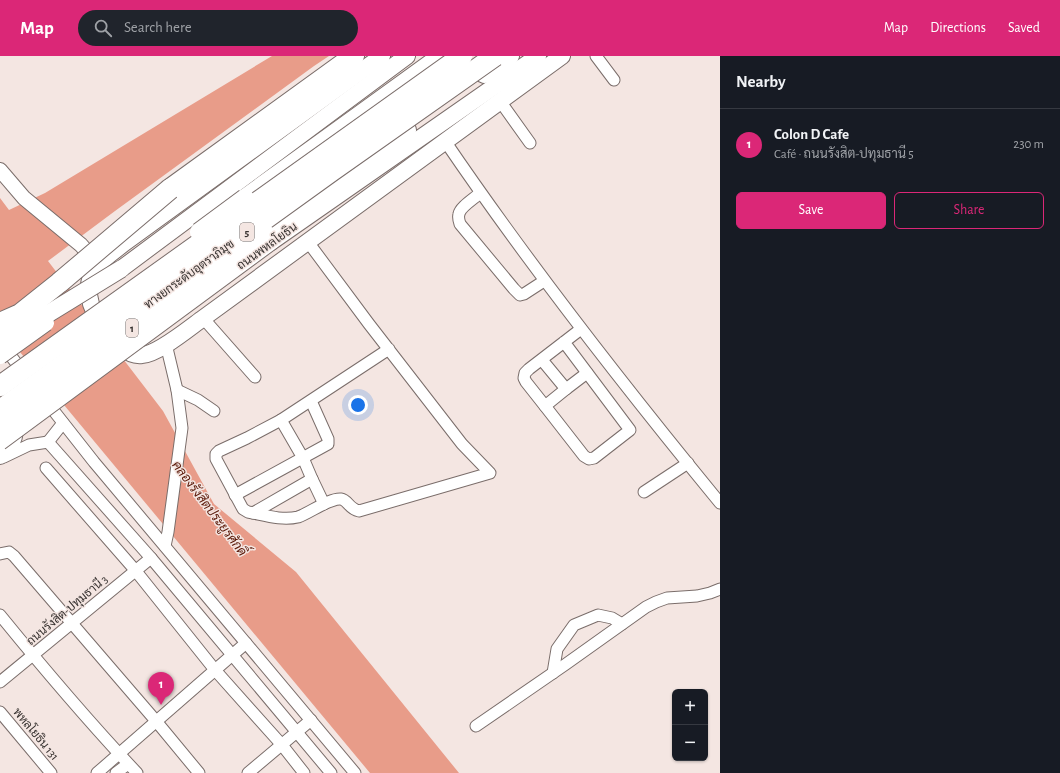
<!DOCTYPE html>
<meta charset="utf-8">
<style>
body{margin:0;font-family:"Alegreya Sans",Sarabun,sans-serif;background:#20242c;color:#f1f3f6}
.controls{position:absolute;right:12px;bottom:12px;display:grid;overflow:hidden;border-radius:6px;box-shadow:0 1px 3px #0004}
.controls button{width:36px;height:36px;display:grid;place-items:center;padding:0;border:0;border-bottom:1px solid #363941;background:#171b24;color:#f1f3f6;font:20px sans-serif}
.you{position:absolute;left:358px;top:349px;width:14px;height:14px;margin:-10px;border:3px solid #fff;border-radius:50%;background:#1a73e8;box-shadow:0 0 0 6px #1a73e833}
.badge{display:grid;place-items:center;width:26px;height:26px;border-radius:50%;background:#db2777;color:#fff;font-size:13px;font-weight:700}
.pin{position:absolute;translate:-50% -33px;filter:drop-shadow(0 1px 2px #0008)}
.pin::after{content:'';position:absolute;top:21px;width:14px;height:12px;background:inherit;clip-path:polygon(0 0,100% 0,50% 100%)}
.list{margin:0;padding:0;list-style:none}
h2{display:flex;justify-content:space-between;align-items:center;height:52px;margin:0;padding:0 16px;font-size:17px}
h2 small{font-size:13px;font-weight:400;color:#9ea1a6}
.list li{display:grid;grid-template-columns:26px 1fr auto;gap:12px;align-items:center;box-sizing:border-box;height:72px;padding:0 16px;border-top:1px solid #363941}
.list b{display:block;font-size:15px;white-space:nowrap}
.list p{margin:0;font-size:13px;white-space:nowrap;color:#9ea1a6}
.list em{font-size:13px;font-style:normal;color:#9ea1a6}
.actions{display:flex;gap:8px;padding:12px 16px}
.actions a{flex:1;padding:9px 0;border:1px solid #db2777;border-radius:6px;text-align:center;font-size:14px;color:#db2777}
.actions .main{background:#db2777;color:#fff}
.icon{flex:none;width:22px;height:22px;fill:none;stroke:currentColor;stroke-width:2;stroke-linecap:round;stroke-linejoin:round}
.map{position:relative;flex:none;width:720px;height:717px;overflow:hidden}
header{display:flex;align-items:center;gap:24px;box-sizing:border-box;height:56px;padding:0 20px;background:#db2777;color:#fff}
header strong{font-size:19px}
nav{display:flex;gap:22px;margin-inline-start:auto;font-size:14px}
.search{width:280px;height:36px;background:#20242c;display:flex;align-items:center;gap:10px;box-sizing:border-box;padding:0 14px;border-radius:22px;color:#9ea1a6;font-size:15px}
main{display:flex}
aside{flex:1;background:#171b24}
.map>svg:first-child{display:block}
.water{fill:#e89c89}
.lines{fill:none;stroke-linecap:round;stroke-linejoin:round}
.minor-casing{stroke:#7a6d6a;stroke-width:13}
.tertiary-casing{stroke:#7a6d6a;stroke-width:16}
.secondary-casing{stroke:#7a6d6a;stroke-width:18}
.trunk-casing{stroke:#7a6d6a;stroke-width:20}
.motorway-casing{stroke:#7a6d6a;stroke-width:22}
.minor{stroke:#fff;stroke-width:11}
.tertiary{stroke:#fff;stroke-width:14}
.secondary{stroke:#fff;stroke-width:16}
.trunk{stroke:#fff;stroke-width:18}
.motorway{stroke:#fff;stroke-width:20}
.secondary-bridge-casing{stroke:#7a6d6a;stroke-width:18;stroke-linecap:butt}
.primary-bridge-casing{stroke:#7a6d6a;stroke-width:19;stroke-linecap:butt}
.trunk-bridge-casing{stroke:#7a6d6a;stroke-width:20;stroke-linecap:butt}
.motorway-bridge-casing{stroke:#7a6d6a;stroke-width:22;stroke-linecap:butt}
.secondary-bridge{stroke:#fff;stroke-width:16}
.primary-bridge{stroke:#fff;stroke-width:17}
.trunk-bridge{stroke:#fff;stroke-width:18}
.motorway-bridge{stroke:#fff;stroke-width:20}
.labels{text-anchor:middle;stroke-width:3;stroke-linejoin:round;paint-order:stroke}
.shield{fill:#f4e6e2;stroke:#6f6765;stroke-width:1}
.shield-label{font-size:11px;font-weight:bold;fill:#36312f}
.street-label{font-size:12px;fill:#36312f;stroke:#f4e6e2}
.water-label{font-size:13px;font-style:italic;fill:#5a1707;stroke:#f4e6e2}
</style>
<header>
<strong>Map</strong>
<div class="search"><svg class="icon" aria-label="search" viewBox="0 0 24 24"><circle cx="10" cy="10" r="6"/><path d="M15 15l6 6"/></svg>Search here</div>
<nav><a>Map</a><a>Directions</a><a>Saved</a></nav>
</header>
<main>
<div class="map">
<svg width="720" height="717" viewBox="0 0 720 717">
<rect width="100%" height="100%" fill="#f4e6e2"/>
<path class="water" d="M272,0H329L314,10L115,155L48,205L163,355L214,448L296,516L459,717H370L0,272V142L9,154L45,137Z"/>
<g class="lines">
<defs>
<g id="minor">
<path d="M596,0L614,24"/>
<path d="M500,45L530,87"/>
<path d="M445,85C530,210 624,330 720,447"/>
<path d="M480,137C475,142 460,151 459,158C458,161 459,165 460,168L514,233L520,239L524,238L544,225"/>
<path d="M308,186L369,268L462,388L490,417L359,455C349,453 348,444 341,443C329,442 310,457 298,461C282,465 264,459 248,456L243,453L216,403V398L219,395L247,382L281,364L389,293"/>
<path d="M203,262L255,321"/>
<path d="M564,286L630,374L594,402L589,403L584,400L545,350L526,326L524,322L525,317L529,313L581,273"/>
<path d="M3,290L24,317"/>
<path d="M542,304L566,333"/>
<path d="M177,334L198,344L214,355"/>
<path d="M46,345L94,406L355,717"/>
<path d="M545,350L566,333L587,317"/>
<path d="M281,364L303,402L312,423L324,448"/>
<path d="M48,386L63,367"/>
<path d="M4,401L29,389L48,386L151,502L331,717"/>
<path d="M46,412L135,514L215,614L282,689L304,717"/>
<path d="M644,436L688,407"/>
<path d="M235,439L328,388V383L311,345"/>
<path d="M253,457L312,423"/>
<path d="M165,490L168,476L182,372L177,334L166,288"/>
<path d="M0,498L9,496L14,500L156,665L199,717"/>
<path d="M0,559C44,613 89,666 137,717"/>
<path d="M553,617L557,593L574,569L598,559L612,562L622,568"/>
<path d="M0,626L151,502"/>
<path d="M0,656L51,717"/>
<path d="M476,670L566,608L646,551L656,546L667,542L697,540L710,537L720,533"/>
<path d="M97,717L246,587"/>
<path d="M116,717L124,711"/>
<path d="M248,717L311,664"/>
</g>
<path id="tertiary" d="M0,114L24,142L81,189L96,206"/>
<g id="secondary">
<path d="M382,0L123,188C112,197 99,205 92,218C88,227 88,238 91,248C94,257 100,264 105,271C114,283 125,301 142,299C158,298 188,273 202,263L562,0"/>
<path d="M271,186L538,0"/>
<path d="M121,213L407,0"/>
<path d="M0,400C2,398 6,396 8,394C13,387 16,376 15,368"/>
</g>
<g id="trunk">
<path d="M484,18L510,0"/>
<path d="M245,142L441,0"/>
<path d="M265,177L407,74"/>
</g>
<path id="motorway" d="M170,133L354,0"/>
</defs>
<use href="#minor" class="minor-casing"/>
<use href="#tertiary" class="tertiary-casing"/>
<use href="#secondary" class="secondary-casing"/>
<use href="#trunk" class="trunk-casing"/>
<use href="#motorway" class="motorway-casing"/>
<use href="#minor" class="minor"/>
<use href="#tertiary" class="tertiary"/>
<use href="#secondary" class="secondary"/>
<use href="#trunk" class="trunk"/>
<use href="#motorway" class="motorway"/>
<defs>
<g id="secondary-bridge">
<path d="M0,300L46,267"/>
<path d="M0,386L271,186"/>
</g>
<path id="primary-bridge" d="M0,284L20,275L121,213"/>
<g id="trunk-bridge">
<path d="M199,176L245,142"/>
<path d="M0,368L65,320L265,177"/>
</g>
<g id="motorway-bridge">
<path d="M0,267L20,258L59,227L170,133"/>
<path d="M0,330L462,0"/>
<path d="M0,354L332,115L495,0"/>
</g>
</defs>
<use href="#secondary-bridge" class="secondary-bridge-casing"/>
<use href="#primary-bridge" class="primary-bridge-casing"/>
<use href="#trunk-bridge" class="trunk-bridge-casing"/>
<use href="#motorway-bridge" class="motorway-bridge-casing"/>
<use href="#secondary-bridge" class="secondary-bridge"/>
<use href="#primary-bridge" class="primary-bridge"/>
<use href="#trunk-bridge" class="trunk-bridge"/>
<use href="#motorway-bridge" class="motorway-bridge"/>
</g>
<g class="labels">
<g class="shield">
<rect x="240" y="167" width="14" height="18" rx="3"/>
<rect x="126" y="263" width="12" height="18" rx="3"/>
</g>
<g class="shield-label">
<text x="247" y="180">5</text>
<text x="132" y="276">1</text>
</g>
<g class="street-label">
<text transform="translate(267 190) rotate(-36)" y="4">ถนนพหลโยธิน</text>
<text transform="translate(189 218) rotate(-36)" y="4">ทางยกระดับอุตราภิมุข</text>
<text transform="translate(67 554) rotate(-40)" y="4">ถนนรังสิต-ปทุมธานี 3</text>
<text transform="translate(36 678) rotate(50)" y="4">พหลโยธิน 131</text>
</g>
<g class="water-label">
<text transform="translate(210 452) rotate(53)" y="5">คลองรังสิตประยูรศักดิ์</text>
</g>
</g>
</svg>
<div class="controls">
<button>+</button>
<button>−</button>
</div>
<div class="you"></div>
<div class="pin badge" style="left:161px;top:649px">1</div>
</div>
<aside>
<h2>Nearby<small></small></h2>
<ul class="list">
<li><span class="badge">1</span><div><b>Colon D Cafe</b><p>Café · ถนนรังสิต-ปทุมธานี 5</p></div><em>230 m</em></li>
</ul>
<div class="actions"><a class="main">Save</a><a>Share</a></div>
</aside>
</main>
